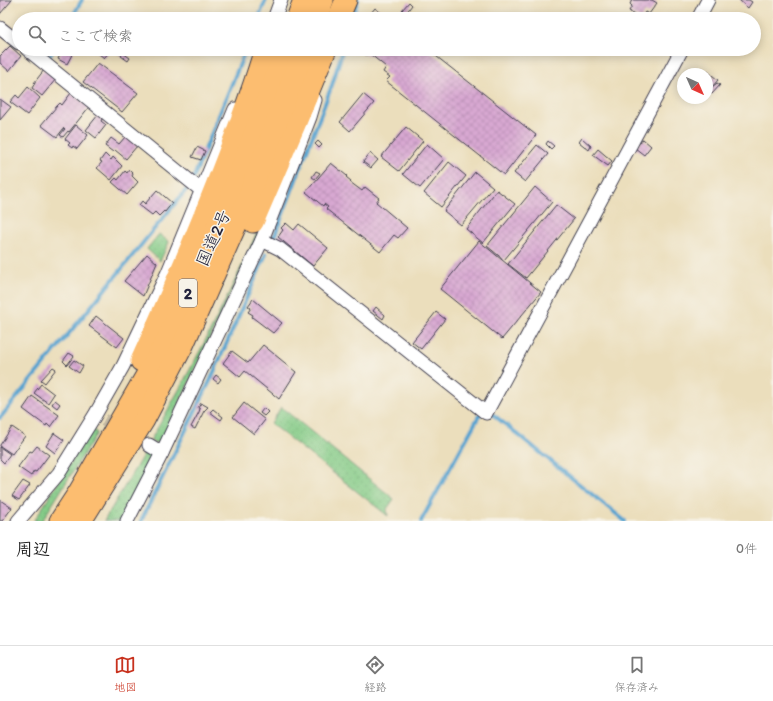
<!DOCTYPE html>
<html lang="ja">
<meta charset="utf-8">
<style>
body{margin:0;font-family:Itim,"Klee One",sans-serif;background:#f2f2f2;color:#222}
.compass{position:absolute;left:677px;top:68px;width:36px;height:36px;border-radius:50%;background:#fff;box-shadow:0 2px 10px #0003;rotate:135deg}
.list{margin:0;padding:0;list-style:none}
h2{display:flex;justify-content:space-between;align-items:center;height:52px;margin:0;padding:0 16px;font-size:17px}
h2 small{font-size:13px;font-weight:400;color:#767676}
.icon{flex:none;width:22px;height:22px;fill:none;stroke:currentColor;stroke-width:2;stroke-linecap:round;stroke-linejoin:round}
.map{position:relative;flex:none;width:773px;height:521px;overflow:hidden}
.search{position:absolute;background:#fff;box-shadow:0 2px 10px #0003;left:12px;right:12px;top:12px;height:44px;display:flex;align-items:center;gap:10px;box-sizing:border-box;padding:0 14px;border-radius:22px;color:#767676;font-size:15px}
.sheet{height:124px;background:#fff}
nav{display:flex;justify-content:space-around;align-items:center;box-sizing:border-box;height:56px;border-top:1px solid #e0e0e0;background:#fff;font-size:11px;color:#767676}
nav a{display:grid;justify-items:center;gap:2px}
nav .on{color:#c8321e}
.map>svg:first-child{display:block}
.grass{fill:url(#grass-dots);stroke:#527660}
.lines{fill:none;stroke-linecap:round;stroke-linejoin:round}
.stream{stroke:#57a3d0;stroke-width:4}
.building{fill:url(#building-cross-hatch)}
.minor-tunnel{stroke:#c3b8a2;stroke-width:13;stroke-dasharray:13 6;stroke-linecap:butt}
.minor-casing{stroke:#403e4e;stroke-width:15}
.trunk-casing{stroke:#403e4e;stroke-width:23}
.minor{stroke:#fff;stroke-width:13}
.trunk{stroke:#fcbd6f;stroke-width:21}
.labels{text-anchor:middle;stroke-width:3;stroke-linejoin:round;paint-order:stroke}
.shield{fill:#f7f3e8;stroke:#62616f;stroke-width:1}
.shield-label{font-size:16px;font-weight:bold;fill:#22223b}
.street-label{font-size:17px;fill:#22223b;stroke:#f7f3e8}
</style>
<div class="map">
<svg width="773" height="521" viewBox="0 0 773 521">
<defs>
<pattern id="grass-dots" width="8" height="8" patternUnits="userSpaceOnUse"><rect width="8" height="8" fill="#83cb86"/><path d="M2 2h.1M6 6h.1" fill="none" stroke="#71ae75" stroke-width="1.8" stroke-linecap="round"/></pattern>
<pattern id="building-cross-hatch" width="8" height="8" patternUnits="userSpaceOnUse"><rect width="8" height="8" fill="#d8a8d2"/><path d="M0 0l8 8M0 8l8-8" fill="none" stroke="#b990b5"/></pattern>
</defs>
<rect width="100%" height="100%" fill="#f7f3e8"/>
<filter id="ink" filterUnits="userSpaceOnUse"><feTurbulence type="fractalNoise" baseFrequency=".025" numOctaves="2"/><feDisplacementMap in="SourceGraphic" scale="8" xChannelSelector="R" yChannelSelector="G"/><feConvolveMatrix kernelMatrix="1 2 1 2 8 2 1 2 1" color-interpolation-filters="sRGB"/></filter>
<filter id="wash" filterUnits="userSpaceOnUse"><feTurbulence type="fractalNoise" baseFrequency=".012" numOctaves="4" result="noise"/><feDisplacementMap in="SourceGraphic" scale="16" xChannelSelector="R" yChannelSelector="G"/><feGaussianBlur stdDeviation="0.9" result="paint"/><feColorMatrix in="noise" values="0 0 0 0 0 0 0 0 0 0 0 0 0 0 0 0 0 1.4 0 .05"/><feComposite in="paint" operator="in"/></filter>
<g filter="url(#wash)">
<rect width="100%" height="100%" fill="#ebdebc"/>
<g class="grass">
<path d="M265,213L267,215L162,441L158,443L150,441C193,367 232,292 265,213Z"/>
<path d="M159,234L169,242L160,261L147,249Z"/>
<path d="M281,407L394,499L387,509L388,516L271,424Z"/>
<path d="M92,429L97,433L42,521H34Z"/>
<path d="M146,450L149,453L152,459L121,521H104Z"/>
</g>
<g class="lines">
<g class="stream">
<path d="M71,19L82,0"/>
<path d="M258,19L266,0"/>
<path d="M352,19L358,0"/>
<path d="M47,60L54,49"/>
<path d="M193,179L246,49"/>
<path d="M272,236L281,243"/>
<path d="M273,240L332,85L343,49"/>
<path d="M490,412L625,521"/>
<path d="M0,418L186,190"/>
<path d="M141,521L210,381L266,254"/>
<path d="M421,521L480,414"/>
</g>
</g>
<g id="blocks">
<g class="building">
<path d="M0,0H12L0,14Z"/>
<path d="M632,0H652L657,3L649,14L645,12L641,19L631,13V12L629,11L632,6L630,4Z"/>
<path d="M739,0H749L752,2L748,8Z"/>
<path d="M409,2L412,5L406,13L402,10Z"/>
<path d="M375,8L389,19H366Z"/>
<path d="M10,46L21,56L9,71L0,63V56Z"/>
<path d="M63,49H75L67,64L58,59Z"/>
<path d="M93,49H112L104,58Z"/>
<path d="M114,49H118L122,52L120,55L114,50Z"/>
<path d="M360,49H427L536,135L504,175L386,81L390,77L383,72L386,67L370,54L366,55L363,54Z"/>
<path d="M123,53L130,58L128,61L121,56Z"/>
<path d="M98,63L138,93L122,112L83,82Z"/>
<path d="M44,70L56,79L42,96L32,88L35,83H34Z"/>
<path d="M707,71L718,80L712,87L717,83L720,85L712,94L709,92L707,94V74H705Z"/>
<path d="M28,87L40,98L27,115L10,102L16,95L19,98Z"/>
<path d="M71,93L89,107L69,132L68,131L63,137L60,135L65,129L64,128L57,137L41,125L57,106L60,103L62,105Z"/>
<path d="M363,94L374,103L350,131L340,122Z"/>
<path d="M0,99L11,107L0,120Z"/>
<path d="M98,115L102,119L101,121L106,125L96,138L86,130Z"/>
<path d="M76,125L88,135L77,149L73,146L72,148L68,145L70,143L65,139Z"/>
<path d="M406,127L423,141L399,171L381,157Z"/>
<path d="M126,136L137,146L126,159L115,150L113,152L105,146L111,138L119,144Z"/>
<path d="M582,138L591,146L589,150L579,142Z"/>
<path d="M643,139L651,146L644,155L635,148Z"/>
<path d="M318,141L322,145L319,148L315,144Z"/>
<path d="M548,141L554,146L551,149L546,144Z"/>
<path d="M427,144L444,159L420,188L403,174Z"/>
<path d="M537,145L548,154L525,182L514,173Z"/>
<path d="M197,147L205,151L201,160L192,157Z"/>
<path d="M598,149L612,161L608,166L593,155Z"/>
<path d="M370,153L378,160L371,168L363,162Z"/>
<path d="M105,154L111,160L113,157L122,166L111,180L97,168L102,162L100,161Z"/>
<path d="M449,162L466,176L441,207L424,193Z"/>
<path d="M331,163L347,176L346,177L351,181L350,182L362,191L365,187L379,198L376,202L407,228L398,238L394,235L380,252L326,209L328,207L324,204L323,206L306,192Z"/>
<path d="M129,170L133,174L132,176L138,182L127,195L112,182L116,178L118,180L125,171L127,173Z"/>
<path d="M316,171L320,173L315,179L312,177Z"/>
<path d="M475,172L493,187L461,225L444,211Z"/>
<path d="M535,187L552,202L504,260L487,246Z"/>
<path d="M157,190L172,203L165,212L164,211L159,216L155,212L152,215L139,205L142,201L145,204Z"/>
<path d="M497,190L515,204L483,243L466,229Z"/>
<path d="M556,205L574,219L526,278L508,264Z"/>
<path d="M286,223L294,230L299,224L328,248L313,266L278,237L283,230L281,228Z"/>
<path d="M479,241L541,292L502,339L440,289Z"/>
<path d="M147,254L157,263L143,296L124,281Z"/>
<path d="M253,299L282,323L273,333L252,317L253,315L248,312L251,308L248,306Z"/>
<path d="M376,307L385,315L383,319L373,311Z"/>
<path d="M436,312L445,319L421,349L412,342Z"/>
<path d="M96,316L124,338L117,347L89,326Z"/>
<path d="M263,345L296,372L279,399L245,371L240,377L223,363L232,351L248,363Z"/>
<path d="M69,353L74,356L67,365L63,361Z"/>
<path d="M74,360L83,366L79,373L69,366Z"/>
<path d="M53,367L56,369L45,383L41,380Z"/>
<path d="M216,375L221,379L218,383L213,379Z"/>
<path d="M41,384L54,394L48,403L34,393Z"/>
<path d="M32,396L59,415L50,427L47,424L46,426L23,409Z"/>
<path d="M55,400L60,404L57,408L52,404Z"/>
<path d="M201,403L208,407L204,411L195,429L191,427L199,412L200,409L198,408Z"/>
<path d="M244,403L265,420L254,434L233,417Z"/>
<path d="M264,408L268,412L264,416L260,413Z"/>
<path d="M213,409L223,417L221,420L210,412Z"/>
<path d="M12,427L25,436L12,454L0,446V445Z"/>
<path d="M54,433L64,440L55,453L46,446Z"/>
<path d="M37,446L49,455L36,472L34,471L31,476L18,467L30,451L32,452Z"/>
<path d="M0,447L10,454L4,463L0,459Z"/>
<path d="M23,481L30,485L19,500L12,496Z"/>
<path d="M0,500L12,508L2,521H0Z"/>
</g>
</g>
</g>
<g filter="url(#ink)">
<use href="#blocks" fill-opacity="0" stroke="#403e4e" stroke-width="1"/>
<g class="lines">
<path class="minor-tunnel" d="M104,420L123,431"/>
<defs>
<g id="minor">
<path d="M274,19L281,0"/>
<path d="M698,19L708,0"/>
<path d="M0,28L19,43"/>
<path d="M27,49L201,190"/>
<path d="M262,240L280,249L486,413L682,49"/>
<path d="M149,445L162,453"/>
<path d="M18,521L59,473L95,415L123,366L168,272L235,109"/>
<path d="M127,521L162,453L262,240L310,117L315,100"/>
</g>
<g id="trunk">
<path d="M297,19L304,0"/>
<path d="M316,19L323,0"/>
<path d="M338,19L346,0"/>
<path d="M253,222L296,122L326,49"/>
<path d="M141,361C171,295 200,228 226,160C240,124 254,87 265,49"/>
<path d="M60,521L79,492L168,338L232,193L286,49"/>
<path d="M81,521L144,420L183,345L247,200L304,49"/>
</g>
</defs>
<use href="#minor" class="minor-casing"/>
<use href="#trunk" class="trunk-casing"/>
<use href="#minor" class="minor"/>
<use href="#trunk" class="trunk"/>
</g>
</g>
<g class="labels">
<rect class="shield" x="179" y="279" width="18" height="28" rx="3"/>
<g class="shield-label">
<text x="188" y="299">2</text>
</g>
<g class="street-label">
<text transform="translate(213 238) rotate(-66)" y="6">国道2号</text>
</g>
</g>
</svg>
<svg class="compass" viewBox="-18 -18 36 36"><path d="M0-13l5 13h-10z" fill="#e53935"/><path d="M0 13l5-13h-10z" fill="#767676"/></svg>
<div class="search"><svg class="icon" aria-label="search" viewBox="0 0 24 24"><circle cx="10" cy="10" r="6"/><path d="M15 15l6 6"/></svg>ここで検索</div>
</div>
<section class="sheet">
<h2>周辺<small>0件</small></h2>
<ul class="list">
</ul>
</section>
<nav>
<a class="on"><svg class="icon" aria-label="map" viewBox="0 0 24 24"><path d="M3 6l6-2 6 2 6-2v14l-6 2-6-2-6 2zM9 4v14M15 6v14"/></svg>地図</a>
<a><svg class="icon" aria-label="directions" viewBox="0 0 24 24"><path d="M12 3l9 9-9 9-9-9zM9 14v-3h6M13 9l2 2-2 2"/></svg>経路</a>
<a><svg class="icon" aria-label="saved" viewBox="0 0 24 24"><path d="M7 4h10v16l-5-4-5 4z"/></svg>保存済み</a>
</nav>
